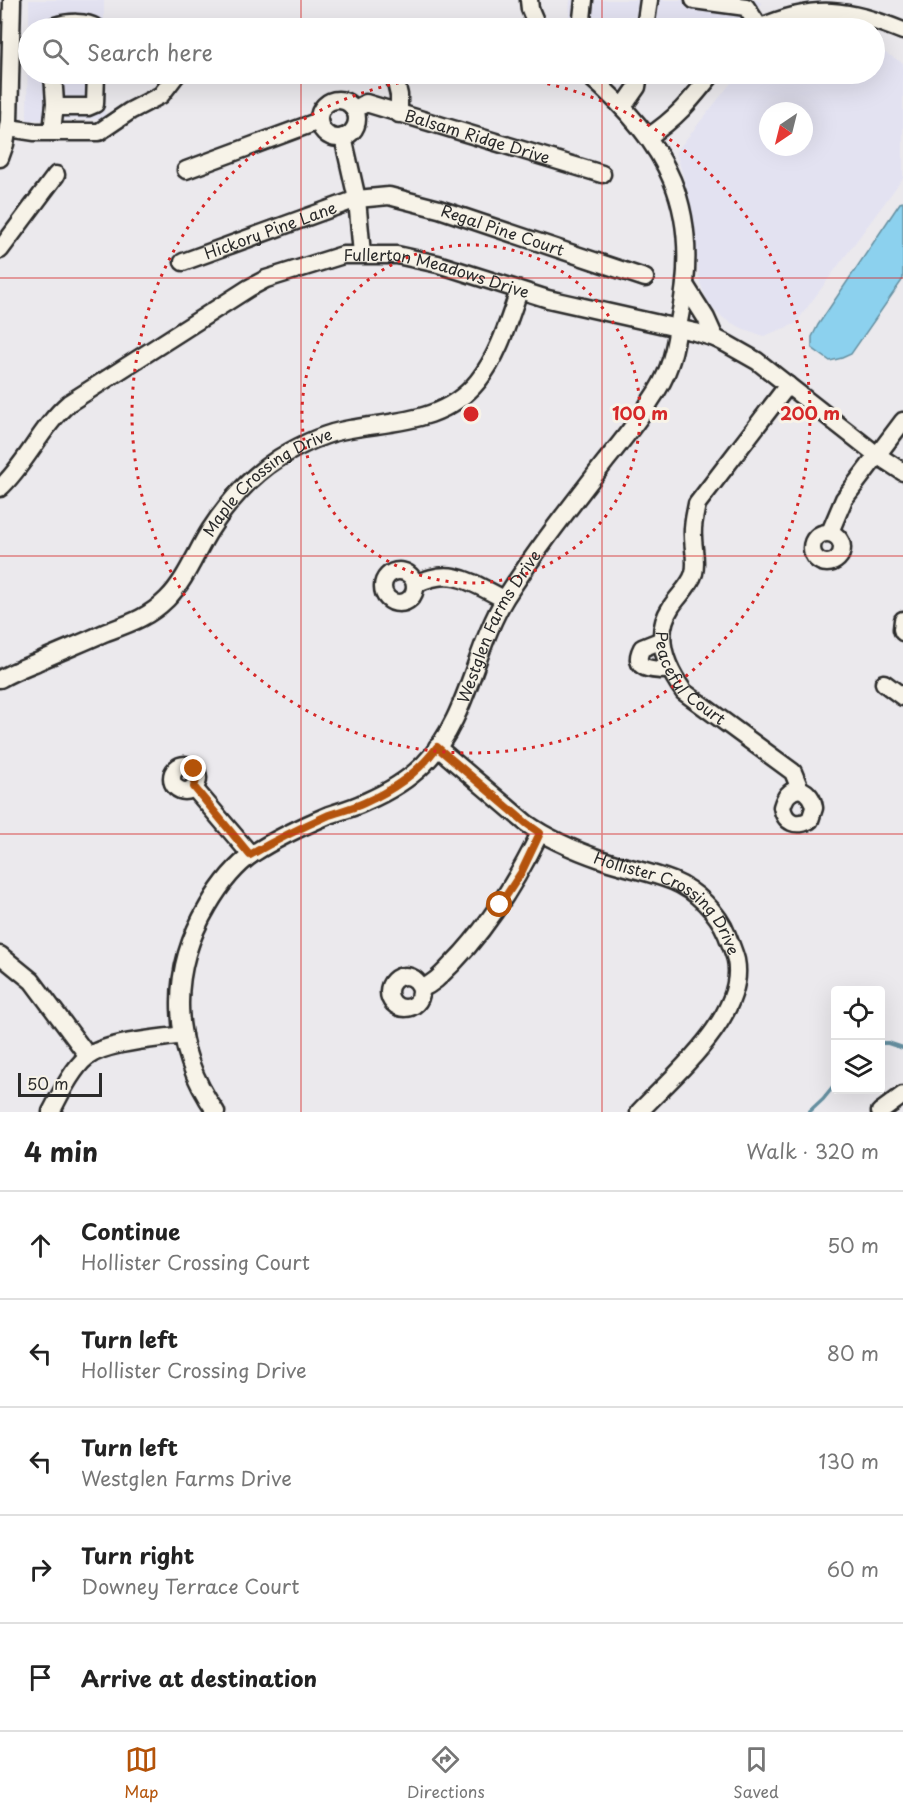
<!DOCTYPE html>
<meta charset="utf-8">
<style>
body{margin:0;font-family:"Playpen Sans",sans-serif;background:#f6f6f6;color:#222}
.controls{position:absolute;right:18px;bottom:18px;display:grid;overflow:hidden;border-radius:6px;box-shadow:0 6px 24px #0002}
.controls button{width:54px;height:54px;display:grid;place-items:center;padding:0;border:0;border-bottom:2px solid #e0e0e0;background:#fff;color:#222;font:30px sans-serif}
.compass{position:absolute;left:759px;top:102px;width:54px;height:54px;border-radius:50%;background:#fff;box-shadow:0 6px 24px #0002;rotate:215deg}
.scale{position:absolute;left:18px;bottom:15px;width:84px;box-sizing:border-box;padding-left:6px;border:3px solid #2b2b2b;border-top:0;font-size:16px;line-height:21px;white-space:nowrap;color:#2b2b2b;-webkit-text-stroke:4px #f7f3e8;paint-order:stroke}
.stop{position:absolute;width:18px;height:18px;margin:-14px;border:4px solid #b45309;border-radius:50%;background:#fff}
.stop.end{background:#b45309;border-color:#fff;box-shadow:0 2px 6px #0008}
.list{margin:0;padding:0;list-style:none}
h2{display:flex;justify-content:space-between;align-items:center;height:78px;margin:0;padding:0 24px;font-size:26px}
h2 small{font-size:20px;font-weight:400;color:#767676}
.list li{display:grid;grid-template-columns:39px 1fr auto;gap:18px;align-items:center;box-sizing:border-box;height:108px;padding:0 24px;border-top:2px solid #e0e0e0}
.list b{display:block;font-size:22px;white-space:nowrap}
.list p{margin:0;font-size:20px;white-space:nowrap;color:#767676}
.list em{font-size:20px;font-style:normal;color:#767676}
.icon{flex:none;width:33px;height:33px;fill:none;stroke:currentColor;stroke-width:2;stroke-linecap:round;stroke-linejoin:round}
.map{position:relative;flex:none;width:903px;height:1112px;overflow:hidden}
.search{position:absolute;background:#fff;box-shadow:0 6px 24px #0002;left:18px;right:18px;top:18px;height:66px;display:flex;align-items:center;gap:15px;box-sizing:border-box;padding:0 21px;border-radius:33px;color:#767676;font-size:22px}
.sheet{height:618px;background:#fff}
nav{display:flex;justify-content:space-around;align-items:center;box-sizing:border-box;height:84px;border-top:2px solid #e0e0e0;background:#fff;font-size:16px;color:#767676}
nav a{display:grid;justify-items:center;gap:3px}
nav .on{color:#b45309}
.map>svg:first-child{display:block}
.built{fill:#e3e2f1;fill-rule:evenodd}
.water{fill:#8cd1ee;stroke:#658fa0;stroke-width:1.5}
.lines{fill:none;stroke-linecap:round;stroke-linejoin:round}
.stream{stroke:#658fa0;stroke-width:4}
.minor-casing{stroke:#2b2b2b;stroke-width:21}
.minor{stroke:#f7f3e8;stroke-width:16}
.route{stroke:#b45309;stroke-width:8}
.grid{fill:none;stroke:#d62828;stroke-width:1.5;stroke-opacity:0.55}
.ring{fill:none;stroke:#d62828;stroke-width:3;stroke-dasharray:3 6}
.labels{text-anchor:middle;stroke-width:6;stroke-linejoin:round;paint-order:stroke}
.street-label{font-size:16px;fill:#2b2b2b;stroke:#f7f3e8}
.centre{fill:#d62828;stroke:#f7f3e8;stroke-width:3}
.ring-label{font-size:18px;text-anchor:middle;font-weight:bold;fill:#d62828;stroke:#f7f3e8;stroke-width:6;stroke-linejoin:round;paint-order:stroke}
</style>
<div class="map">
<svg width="903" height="1112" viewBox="0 0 903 1112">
<rect width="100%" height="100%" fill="#ebe9ed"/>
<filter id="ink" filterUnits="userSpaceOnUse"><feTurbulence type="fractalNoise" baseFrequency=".0167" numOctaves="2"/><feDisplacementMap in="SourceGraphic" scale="12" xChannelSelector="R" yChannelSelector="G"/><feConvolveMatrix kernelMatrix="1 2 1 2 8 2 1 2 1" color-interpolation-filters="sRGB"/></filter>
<g filter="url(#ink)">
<g class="built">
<rect x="29" y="0" width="75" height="28"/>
<path d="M570,0H757L762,4L730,26L705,24L703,28H568Z"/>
<path d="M28,29V74H104L105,119L27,120Z"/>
<path d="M875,47L903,63V178L795,324L764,336L744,329L726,320L710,307L700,283L690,200L676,152L731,83L742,74H874ZM768,111H804V147H768Z"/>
</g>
<path class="water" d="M903,202V279L851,354L842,358L830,361L812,348V337L818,325L900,203Z"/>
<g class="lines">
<g class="stream">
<path d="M880,1043H888L903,1048"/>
<path d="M809,1112L823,1099L836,1083"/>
</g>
<defs>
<g id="minor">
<path d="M529,0L530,9L538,28"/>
<path d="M694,0L746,7L760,28"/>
<path d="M54,28L55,26C68,22 86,21 97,28"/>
<path d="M581,28L584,0"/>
<path d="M645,28L649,0"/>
<path d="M759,28C816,3 847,9 903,31"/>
<path d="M394,74L399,95V114"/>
<circle cx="338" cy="119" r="19"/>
<path d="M55,107H88L95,104L96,74"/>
<path d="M623,107L637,87L639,74"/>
<path id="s1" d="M354,110L366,103L602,174"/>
<path d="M9,128L35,132H99L130,111L161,95L177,74"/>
<path d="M52,132L55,103L53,74"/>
<path d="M343,137L357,199L362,254"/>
<path d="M648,137C677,118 691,100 712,74"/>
<path d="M0,158L5,144L9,121L12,0"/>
<path d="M186,170L319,121"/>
<path d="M0,250L56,175"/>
<path id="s2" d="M183,262L357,199L389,196L439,209L645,278"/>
<path d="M685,285L706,318L715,338"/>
<path id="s3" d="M788,385L697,504C695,515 692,525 693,536C693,548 697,561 694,573C690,586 678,596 671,607C652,636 666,667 684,692L793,772L800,789C808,792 813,799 814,808L810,820C796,827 785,823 782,807C785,797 789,790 800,789"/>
<path id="s4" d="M0,488C27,463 41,427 69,403L249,288L266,279L343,255H397L438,264L548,299L695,332L715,338L727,344L757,361L877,455L903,472"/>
<path d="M830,532L844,499L903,421"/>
<circle cx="827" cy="548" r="15"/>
<circle cx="399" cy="587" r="16"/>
<path d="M416,584C452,566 472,583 504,599"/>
<path d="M903,620L902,629L903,632"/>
<path d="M662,640L642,648C630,671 655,670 670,670"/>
<path id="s5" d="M0,679C12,672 25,667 37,662C59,652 82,643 104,633C128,624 148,618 167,599C186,580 196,552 210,530C228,502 251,476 279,458C300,445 325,433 350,429C396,421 445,422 478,381C499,355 508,322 519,291"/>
<path d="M884,683L903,697"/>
<path id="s6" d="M437,747L526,823C548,839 577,851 603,860C626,868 651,872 673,881C695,890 718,912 727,935C730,943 734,952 736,960C747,1015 673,1076 639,1112"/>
<circle cx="185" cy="778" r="13"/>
<path d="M193,787L251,855"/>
<path d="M0,955L32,981L88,1056"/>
<circle cx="405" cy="992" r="16"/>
<path d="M421,989C435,983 443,973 453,963C490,925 517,880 540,833"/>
<path d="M51,1112C60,1095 72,1069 87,1057C106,1042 158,1039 183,1035"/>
<path id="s7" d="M216,1112C171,1048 168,973 208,906C219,887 235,866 254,853C277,838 303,826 329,815C341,811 353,808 365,802C386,793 408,780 424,764C468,720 474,648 506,597C536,550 571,506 605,462C621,442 638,422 651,400C658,390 665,378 669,366C675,351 677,332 680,316C702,208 668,143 587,74"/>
<path d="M880,1112L903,1095"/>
</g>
</defs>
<use href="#minor" class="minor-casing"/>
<use href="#minor" class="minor"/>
</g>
</g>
<g class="lines" filter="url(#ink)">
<path class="route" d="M194,769L197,777L194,787L250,855C276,840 302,827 329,815C341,811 353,808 364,803C393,790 419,772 437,747L526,823L540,833L521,873L500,905"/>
</g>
<path class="grid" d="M301,0V28M602,0V28M301,74V1112M602,74V1112M0,278H903M0,556H903M0,834H903"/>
<g class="ring">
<circle cx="471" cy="414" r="169"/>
<circle cx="471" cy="414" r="339"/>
</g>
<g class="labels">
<g class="street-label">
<text dy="6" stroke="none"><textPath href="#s1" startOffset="130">Balsam Ridge Drive</textPath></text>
<text dy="6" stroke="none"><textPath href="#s2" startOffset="336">Regal Pine Court</textPath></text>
<text dy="6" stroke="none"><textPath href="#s2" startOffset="93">Hickory Pine Lane</textPath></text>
<text dy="6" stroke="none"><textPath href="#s4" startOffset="519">Fullerton Meadows Drive</textPath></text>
<text dy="6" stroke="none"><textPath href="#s5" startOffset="344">Maple Crossing Drive</textPath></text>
<text dy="6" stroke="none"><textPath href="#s7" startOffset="640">Westglen Farms Drive</textPath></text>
<text dy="6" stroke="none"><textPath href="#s3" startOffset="344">Peaceful Court</textPath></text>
<text dy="6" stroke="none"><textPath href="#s6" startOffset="284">Hollister Crossing Drive</textPath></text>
</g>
</g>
<circle cx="471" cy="414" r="9" class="centre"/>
<g class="ring-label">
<text x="640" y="420">100 m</text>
<text x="810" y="420">200 m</text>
</g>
</svg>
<div class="controls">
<button><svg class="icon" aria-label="locate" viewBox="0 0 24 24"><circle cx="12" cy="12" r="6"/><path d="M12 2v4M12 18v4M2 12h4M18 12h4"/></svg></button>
<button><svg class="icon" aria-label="layers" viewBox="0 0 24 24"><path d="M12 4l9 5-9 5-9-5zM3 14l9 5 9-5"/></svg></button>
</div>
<svg class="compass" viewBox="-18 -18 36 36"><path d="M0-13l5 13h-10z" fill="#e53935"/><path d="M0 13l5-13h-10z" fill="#767676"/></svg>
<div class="scale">50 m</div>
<div class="stop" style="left:500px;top:905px"></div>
<div class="stop end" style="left:194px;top:769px"></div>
<div class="search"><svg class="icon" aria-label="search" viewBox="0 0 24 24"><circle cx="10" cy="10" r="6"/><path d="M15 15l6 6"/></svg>Search here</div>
</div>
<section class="sheet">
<h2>4 min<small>Walk · 320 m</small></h2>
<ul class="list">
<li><svg class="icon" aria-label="ahead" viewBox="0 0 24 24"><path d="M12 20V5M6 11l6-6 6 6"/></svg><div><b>Continue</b><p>Hollister Crossing Court</p></div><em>50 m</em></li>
<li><svg class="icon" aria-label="left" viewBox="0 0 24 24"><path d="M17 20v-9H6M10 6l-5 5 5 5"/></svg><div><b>Turn left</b><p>Hollister Crossing Drive</p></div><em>80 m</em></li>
<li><svg class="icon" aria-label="left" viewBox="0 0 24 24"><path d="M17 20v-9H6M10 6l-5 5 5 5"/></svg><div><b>Turn left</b><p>Westglen Farms Drive</p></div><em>130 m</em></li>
<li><svg class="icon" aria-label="right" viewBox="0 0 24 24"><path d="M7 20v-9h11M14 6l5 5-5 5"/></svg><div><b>Turn right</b><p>Downey Terrace Court</p></div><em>60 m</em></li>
<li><svg class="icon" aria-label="arrive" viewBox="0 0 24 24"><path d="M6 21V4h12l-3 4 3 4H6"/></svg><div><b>Arrive at destination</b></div></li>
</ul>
</section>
<nav>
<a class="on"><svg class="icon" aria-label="map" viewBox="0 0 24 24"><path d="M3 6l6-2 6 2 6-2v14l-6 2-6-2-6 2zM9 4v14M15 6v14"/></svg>Map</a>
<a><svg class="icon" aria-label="directions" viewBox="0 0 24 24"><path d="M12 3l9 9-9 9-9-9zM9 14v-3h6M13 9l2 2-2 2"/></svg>Directions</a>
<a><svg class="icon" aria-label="saved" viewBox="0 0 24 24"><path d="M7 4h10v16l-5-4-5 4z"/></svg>Saved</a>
</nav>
